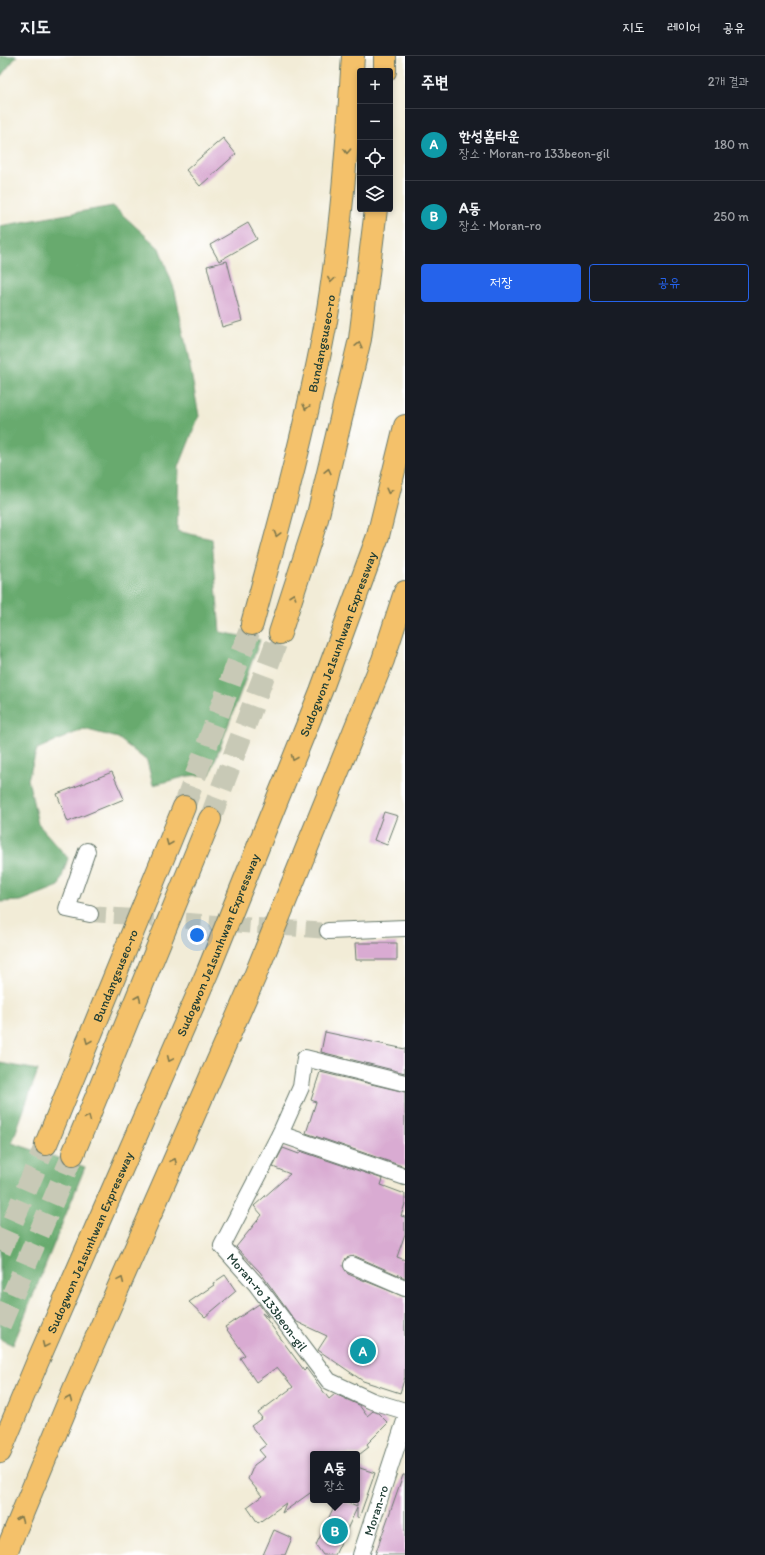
<!DOCTYPE html>
<html lang="ko">
<meta charset="utf-8">
<style>
body{margin:0;font-family:Itim,"Poor Story",sans-serif;background:#20242c;color:#f1f3f6}
.controls{position:absolute;right:12px;top:12px;display:grid;overflow:hidden;border-radius:4px;box-shadow:0 2px 6px #0003}
.controls button{width:36px;height:36px;display:grid;place-items:center;padding:0;border:0;border-bottom:1px solid #363941;background:#171b24;color:#f1f3f6;font:20px sans-serif}
.you{position:absolute;left:197px;top:879px;width:14px;height:14px;margin:-10px;border:3px solid #fff;border-radius:50%;background:#1a73e8;box-shadow:0 0 0 6px #1a73e833}
.badge{display:grid;place-items:center;width:26px;height:26px;border-radius:50%;background:#2563eb;color:#fff;font-size:13px;font-weight:700}
.pin{position:absolute;translate:-50% -50%;border:2px solid #fff;box-shadow:0 1px 4px #0006}
.popup{position:absolute;left:310px;top:1395px;width:50px;height:52px;box-sizing:border-box;display:grid;place-content:center;border-radius:4px;background:#171b24;filter:drop-shadow(0 1px 3px #0005);font-size:13px;white-space:nowrap;color:#9ea1a6}
.popup b{font-size:15px;color:#f1f3f6}
.popup::after{content:'';position:absolute;left:50%;top:100%;margin-left:-8px;border:8px solid transparent;border-top-color:#171b24}
.list{margin:0;padding:0;list-style:none}
h2{display:flex;justify-content:space-between;align-items:center;height:52px;margin:0;padding:0 16px;font-size:17px}
h2 small{font-size:13px;font-weight:400;color:#9ea1a6}
.list li{display:grid;grid-template-columns:26px 1fr auto;gap:12px;align-items:center;box-sizing:border-box;height:72px;padding:0 16px;border-top:1px solid #363941}
.list b{display:block;font-size:15px;white-space:nowrap}
.list p{margin:0;font-size:13px;white-space:nowrap;color:#9ea1a6}
.list em{font-size:13px;font-style:normal;color:#9ea1a6}
.actions{display:flex;gap:8px;padding:12px 16px}
.actions a{flex:1;padding:9px 0;border:1px solid #2563eb;border-radius:4px;text-align:center;font-size:14px;color:#2563eb}
.actions .main{background:#2563eb;color:#fff}
.icon{flex:none;width:22px;height:22px;fill:none;stroke:currentColor;stroke-width:2;stroke-linecap:round;stroke-linejoin:round}
.map{position:relative;flex:none;width:405px;height:1499px;overflow:hidden}
header{display:flex;align-items:center;gap:24px;box-sizing:border-box;height:56px;padding:0 20px;background:#171b24;border-bottom:1px solid #363941}
header strong{font-size:19px}
nav{display:flex;gap:22px;margin-inline-start:auto;font-size:14px}
main{display:flex}
aside{flex:1;background:#171b24}
.map>svg:first-child{display:block}
.forest{fill:#68aa6e;stroke:#447451}
.building{fill:#d9abd2}
.lines{fill:none;stroke-linecap:round;stroke-linejoin:round}
.street-tunnel{stroke:#c8c9b6;stroke-width:16;stroke-dasharray:16 8;stroke-linecap:butt}
.highway-tunnel{stroke:#c8c9b6;stroke-width:22;stroke-dasharray:22 11;stroke-linecap:butt}
.street-casing{stroke:#697a6d;stroke-width:18}
.highway-casing{stroke:#697a6d;stroke-width:24}
.street{stroke:#fff;stroke-width:16}
.highway{stroke:#f4c16a;stroke-width:22}
.oneway{stroke:#7f784c}
.labels{text-anchor:middle;stroke-width:3.5;stroke-linejoin:round;paint-order:stroke}
.street-label{font-size:13px;fill:#1f3d34;stroke:#fff}
</style>
<header>
<strong>지도</strong>
<nav><a>지도</a><a>레이어</a><a>공유</a></nav>
</header>
<main>
<div class="map">
<svg width="405" height="1499" viewBox="0 0 405 1499">
<rect width="100%" height="100%" fill="#fff"/>
<filter id="ink" filterUnits="userSpaceOnUse"><feTurbulence type="fractalNoise" baseFrequency=".025" numOctaves="2"/><feDisplacementMap in="SourceGraphic" scale="8" xChannelSelector="R" yChannelSelector="G"/><feConvolveMatrix kernelMatrix="1 2 1 2 8 2 1 2 1" color-interpolation-filters="sRGB"/></filter>
<filter id="wash" filterUnits="userSpaceOnUse"><feTurbulence type="fractalNoise" baseFrequency=".012" numOctaves="4" result="noise"/><feDisplacementMap in="SourceGraphic" scale="16" xChannelSelector="R" yChannelSelector="G"/><feGaussianBlur stdDeviation="0.9" result="paint"/><feColorMatrix in="noise" values="0 0 0 0 0 0 0 0 0 0 0 0 0 0 0 0 0 1.4 0 .05"/><feComposite in="paint" operator="in"/></filter>
<g filter="url(#wash)">
<rect width="100%" height="100%" fill="#f2ecd7"/>
<g class="forest">
<path d="M0,0H17L0,21Z"/>
<path d="M113,150L159,192L175,235L188,300L199,360L179,411L177,475L212,483L220,576L260,584L210,718L188,720L153,729L147,705L118,682L84,673L37,693L28,723L38,768L68,802L59,830L21,845L0,846V170Z"/>
<path d="M0,1007L38,1014L12,1087L85,1111L13,1289L0,1283Z"/>
</g>
<g id="blocks">
<g class="building">
<path d="M223,82L236,98L200,130L186,114Z"/>
<path d="M248,167L257,183L219,205L210,189Z"/>
<path d="M227,205L242,265L222,271L207,210Z"/>
<path d="M112,716L124,743L68,766L57,738Z"/>
<path d="M384,756L398,760L387,789L374,784Z"/>
<path d="M355,887H397V904H356Z"/>
<path d="M325,976L405,993V1017L321,996Z"/>
<path d="M320,1016L405,1036V1111L306,1077L316,1046L311,1044Z"/>
<path d="M283,1092L299,1098L300,1095L383,1123L381,1129L405,1138V1148L401,1160L405,1161V1178L397,1201L405,1204V1222L355,1200L346,1202L343,1210L348,1218L405,1241V1321L400,1337L363,1325L318,1294L327,1280L295,1265L260,1216L236,1191L262,1159L254,1150L290,1118L273,1111Z"/>
<path d="M225,1219L236,1235L205,1261L189,1246L214,1229L213,1227Z"/>
<path d="M259,1248L269,1262L262,1257L304,1314L306,1312L329,1343L335,1338L359,1349L367,1360L373,1355L378,1357L388,1367L367,1388L369,1391L360,1398H313V1435L282,1457L286,1447L258,1467L247,1451L262,1440L248,1423L254,1409L265,1401L259,1394L266,1389L251,1370L262,1362L258,1357L293,1331L277,1311L256,1326L240,1302L245,1299L225,1271Z"/>
<path d="M357,1411L375,1417L359,1462L357,1461V1452L335,1499H323L316,1489L337,1444H341L357,1451Z"/>
<path d="M403,1419H405V1499H375Z"/>
<path d="M274,1474L292,1482L285,1499H263Z"/>
</g>
</g>
</g>
<g filter="url(#ink)">
<use href="#blocks" fill-opacity="0" stroke="#697a6d" stroke-width="1"/>
<g class="lines">
<path class="street-tunnel" d="M90,858L328,875"/>
<g class="highway-tunnel">
<path d="M184,751L252,568"/>
<path d="M210,763L280,577"/>
<path d="M0,1195L46,1088"/>
<path d="M0,1269L73,1098"/>
</g>
<defs>
<g id="street">
<path d="M87,795L67,853L90,858"/>
<path d="M328,875L405,872"/>
<path id="s1" d="M405,1027L305,1002L301,1031L280,1078L222,1190L256,1228L329,1325L372,1345L405,1355"/>
<path d="M280,1078L405,1121"/>
<path d="M352,1209L405,1232"/>
<path id="s2" d="M361,1499L405,1365"/>
</g>
<g id="highway">
<path d="M385,15V0"/>
<path id="s3" d="M252,568C279,470 306,371 325,271C341,182 347,91 353,0"/>
<path d="M280,577L317,463L360,283L376,153"/>
<path id="s4" d="M46,1088L184,751"/>
<path d="M73,1098L210,763"/>
<path id="s5" d="M0,1396L37,1307L208,915L321,635L378,480L405,370"/>
<path d="M5,1499L76,1328L255,920L383,604L405,536"/>
</g>
</defs>
<use href="#street" class="street-casing"/>
<use href="#highway" class="highway-casing"/>
<use href="#street" class="street"/>
<use href="#highway" class="highway"/>
</g>
<defs><path id="oneway-chevron" d="M-2-3.5L2.5 0L-2 3.5" fill="none" stroke-width="1.6" stroke-linecap="round" stroke-linejoin="round"/></defs>
<g class="oneway">
<use href="#oneway-chevron" transform="translate(347 95) rotate(93)"/>
<use href="#oneway-chevron" transform="translate(331 224) rotate(98)"/>
<use href="#oneway-chevron" transform="translate(359 289) rotate(-77)"/>
<use href="#oneway-chevron" transform="translate(306 351) rotate(103)"/>
<use href="#oneway-chevron" transform="translate(328 415) rotate(-77)"/>
<use href="#oneway-chevron" transform="translate(389 435) rotate(104)"/>
<use href="#oneway-chevron" transform="translate(277 478) rotate(105)"/>
<use href="#oneway-chevron" transform="translate(293 540) rotate(-71)"/>
<use href="#oneway-chevron" transform="translate(294 702) rotate(112)"/>
<use href="#oneway-chevron" transform="translate(169 787) rotate(112)"/>
<use href="#oneway-chevron" transform="translate(138 942) rotate(-67)"/>
<use href="#oneway-chevron" transform="translate(88 985) rotate(112)"/>
<use href="#oneway-chevron" transform="translate(170 1003) rotate(114)"/>
<use href="#oneway-chevron" transform="translate(88 1062) rotate(-67)"/>
<use href="#oneway-chevron" transform="translate(174 1105) rotate(-66)"/>
<use href="#oneway-chevron" transform="translate(121 1224) rotate(-66)"/>
<use href="#oneway-chevron" transform="translate(45 1289) rotate(114)"/>
<use href="#oneway-chevron" transform="translate(69 1343) rotate(-68)"/>
<use href="#oneway-chevron" transform="translate(20 1463) rotate(-68)"/>
</g>
</g>
<g class="labels">
<g class="street-label">
<text dy="5" stroke="none"><textPath href="#s3" startOffset="289">Bundangsuseo-ro</textPath></text>
<text dy="5" stroke="none"><textPath href="#s5" startOffset="876">Sudogwon Je1sunhwan Expressway</textPath></text>
<text dy="5" stroke="none"><textPath href="#s5" startOffset="552">Sudogwon Je1sunhwan Expressway</textPath></text>
<text dy="5" stroke="none"><textPath href="#s4" startOffset="182">Bundangsuseo-ro</textPath></text>
<text dy="5" stroke="none"><textPath href="#s5" startOffset="228">Sudogwon Je1sunhwan Expressway</textPath></text>
<text dy="5" stroke="none"><textPath href="#s1" startOffset="382">Moran-ro 133beon-gil</textPath></text>
<text dy="5" stroke="none"><textPath href="#s2" startOffset="47">Moran-ro</textPath></text>
</g>
</g>
</svg>
<div class="controls">
<button>+</button>
<button>−</button>
<button><svg class="icon" aria-label="locate" viewBox="0 0 24 24"><circle cx="12" cy="12" r="6"/><path d="M12 2v4M12 18v4M2 12h4M18 12h4"/></svg></button>
<button><svg class="icon" aria-label="layers" viewBox="0 0 24 24"><path d="M12 4l9 5-9 5-9-5zM3 14l9 5 9-5"/></svg></button>
</div>
<div class="you"></div>
<div class="pin badge" style="left:363px;top:1295px;background:#0f9aa8">A</div>
<div class="pin badge" style="left:335px;top:1475px;background:#0f9aa8">B</div>
<div class="popup"><b>A동</b>장소</div>
</div>
<aside>
<h2>주변<small>2개 결과</small></h2>
<ul class="list">
<li><span class="badge" style="background:#0f9aa8">A</span><div><b>한성홈타운</b><p>장소 · Moran-ro 133beon-gil</p></div><em>180 m</em></li>
<li><span class="badge" style="background:#0f9aa8">B</span><div><b>A동</b><p>장소 · Moran-ro</p></div><em>250 m</em></li>
</ul>
<div class="actions"><a class="main">저장</a><a>공유</a></div>
</aside>
</main>
